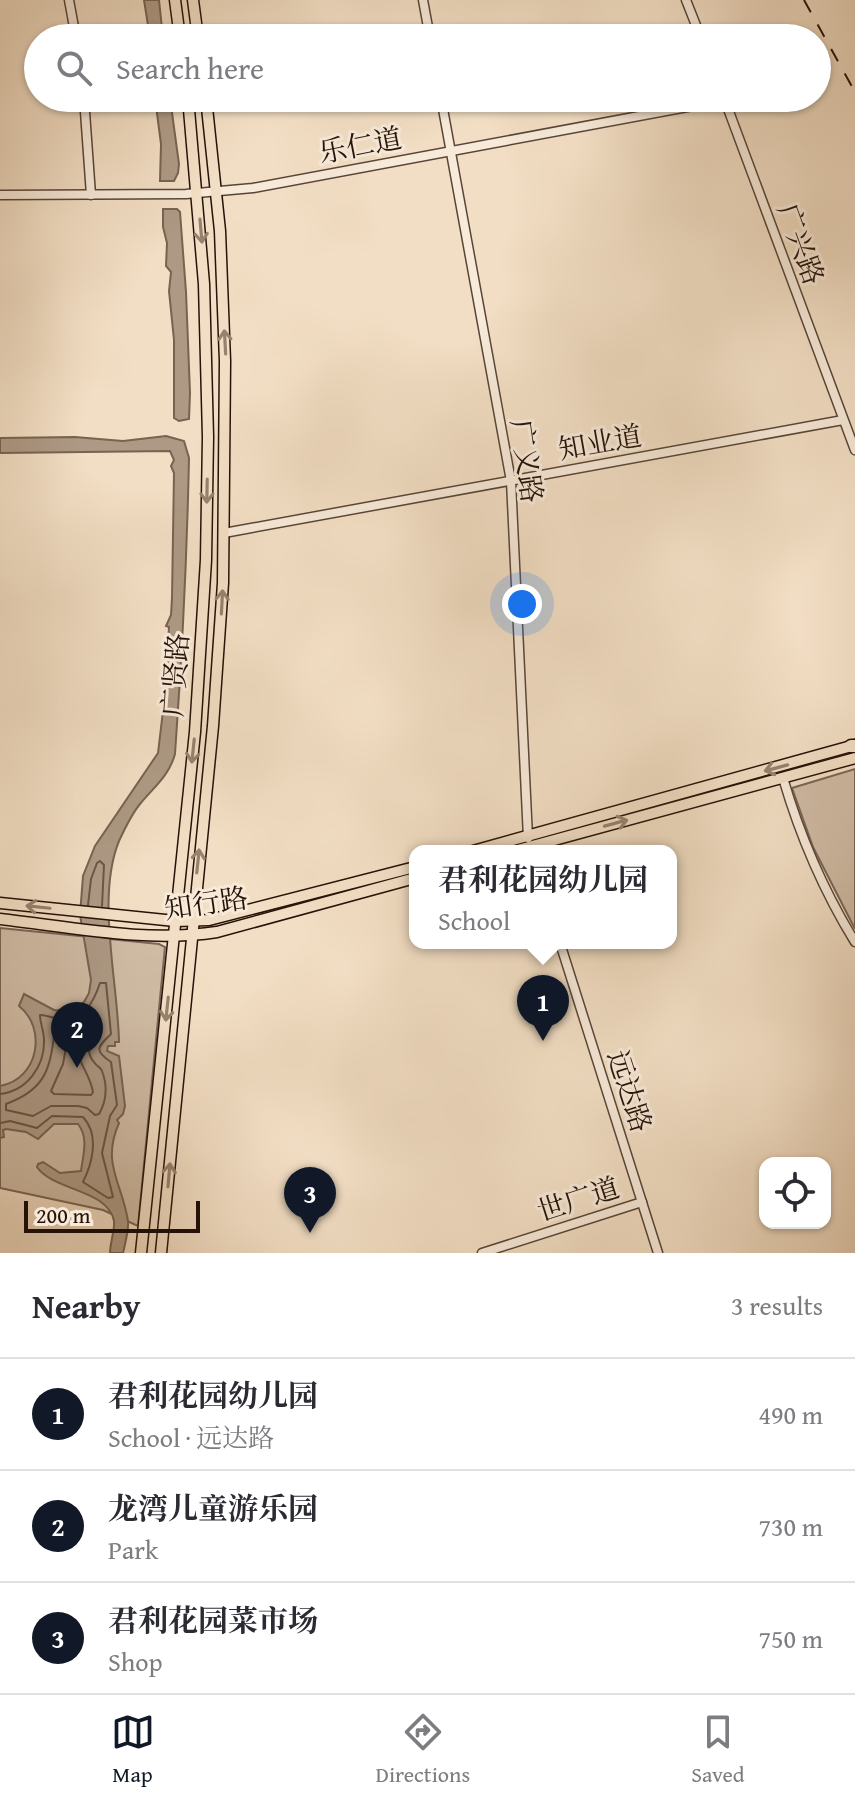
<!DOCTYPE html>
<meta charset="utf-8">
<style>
body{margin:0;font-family:"Gentium Book Plus","Noto Serif SC",serif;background:#f7f7f7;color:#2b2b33}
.controls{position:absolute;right:24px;bottom:24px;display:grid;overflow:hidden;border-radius:16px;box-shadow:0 2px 6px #0004}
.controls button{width:72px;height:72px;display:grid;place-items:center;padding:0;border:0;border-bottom:2px solid #e1e1e2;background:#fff;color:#2b2b33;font:40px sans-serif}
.scale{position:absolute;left:24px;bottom:20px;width:176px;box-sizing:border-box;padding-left:8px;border:4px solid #261208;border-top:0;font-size:22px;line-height:28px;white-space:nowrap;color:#261208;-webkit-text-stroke:6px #f7ead9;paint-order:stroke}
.you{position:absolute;left:522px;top:604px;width:28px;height:28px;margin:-20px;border:6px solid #fff;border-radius:50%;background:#1a73e8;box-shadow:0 0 0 12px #1a73e833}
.badge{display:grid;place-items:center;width:52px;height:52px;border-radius:50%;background:#111827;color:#fff;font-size:26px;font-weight:700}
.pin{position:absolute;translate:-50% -66px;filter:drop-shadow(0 2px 4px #0008)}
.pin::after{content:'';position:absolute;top:42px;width:28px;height:24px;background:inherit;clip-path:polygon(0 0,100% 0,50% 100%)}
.popup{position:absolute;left:409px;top:845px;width:268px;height:104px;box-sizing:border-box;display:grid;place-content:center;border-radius:16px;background:#fff;filter:drop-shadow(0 2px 6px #0005);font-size:26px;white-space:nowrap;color:#7c7c81}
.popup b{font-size:30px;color:#2b2b33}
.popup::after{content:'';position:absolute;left:50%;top:100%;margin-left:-16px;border:16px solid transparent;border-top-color:#fff}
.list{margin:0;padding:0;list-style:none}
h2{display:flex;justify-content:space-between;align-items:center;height:104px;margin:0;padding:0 32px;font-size:34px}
h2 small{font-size:26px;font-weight:400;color:#7c7c81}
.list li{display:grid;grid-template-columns:52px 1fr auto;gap:24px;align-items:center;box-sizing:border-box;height:112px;padding:0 32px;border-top:2px solid #e1e1e2}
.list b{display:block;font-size:30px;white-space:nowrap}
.list p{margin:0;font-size:26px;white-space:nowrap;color:#7c7c81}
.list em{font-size:26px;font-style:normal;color:#7c7c81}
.icon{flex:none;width:44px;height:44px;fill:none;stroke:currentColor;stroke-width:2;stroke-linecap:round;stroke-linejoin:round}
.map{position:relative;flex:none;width:855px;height:1253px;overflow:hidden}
.search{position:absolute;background:#fff;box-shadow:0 2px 6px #0004;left:24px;right:24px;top:24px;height:88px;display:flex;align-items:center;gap:20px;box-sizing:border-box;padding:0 28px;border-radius:44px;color:#7c7c81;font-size:30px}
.sheet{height:440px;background:#fff}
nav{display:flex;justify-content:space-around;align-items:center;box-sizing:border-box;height:112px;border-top:2px solid #e1e1e2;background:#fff;font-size:22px;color:#7c7c81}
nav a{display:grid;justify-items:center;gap:4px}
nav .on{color:#111827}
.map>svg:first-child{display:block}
.green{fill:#cfbba4;stroke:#7a6656;stroke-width:2}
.water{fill:#ad9984;stroke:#776352;stroke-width:2}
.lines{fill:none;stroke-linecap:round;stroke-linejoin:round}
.shore{stroke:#6a5646;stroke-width:2}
.minor-casing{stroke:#594537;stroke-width:11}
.major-casing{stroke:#261208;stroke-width:13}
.highway-casing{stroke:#261208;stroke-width:15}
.minor{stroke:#f7ead9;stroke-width:8}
.major{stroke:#f2dec4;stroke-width:10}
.highway{stroke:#f2dec4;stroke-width:12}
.rail{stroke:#261208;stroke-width:2;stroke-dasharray:14 14;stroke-linecap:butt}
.oneway{stroke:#96826f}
.labels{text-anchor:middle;stroke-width:6;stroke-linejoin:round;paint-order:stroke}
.street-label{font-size:28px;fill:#261208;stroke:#f7ead9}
</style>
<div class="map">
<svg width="855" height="1253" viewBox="0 0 855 1253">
<rect width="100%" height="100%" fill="#f2dec4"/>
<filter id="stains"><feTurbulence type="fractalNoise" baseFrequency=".0025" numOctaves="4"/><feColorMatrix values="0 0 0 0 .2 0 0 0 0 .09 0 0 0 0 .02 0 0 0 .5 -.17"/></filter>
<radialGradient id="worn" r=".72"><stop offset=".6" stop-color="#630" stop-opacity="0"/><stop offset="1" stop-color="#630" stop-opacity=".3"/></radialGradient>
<g class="green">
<path d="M855,769V929L813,847L792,788Z"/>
<path d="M0,928L159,944L165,947L138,1226L103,1210L0,1188Z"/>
</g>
<g class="water">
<path d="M144,0H159L163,38H150Z"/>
<path d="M155,98H170L179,164L178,173L174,181H160L161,144Z"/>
<path d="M163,209H177L180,212L186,292L190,393L189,419L179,421L174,418V340L169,291L171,272L166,266L167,243L163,227Z"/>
<path d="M166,436L184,441L189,458C187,557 182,656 175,754C169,776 154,787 140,804C131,815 125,828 119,841C96,897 118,982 119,1042H115V1046H108L107,1051L119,1056L125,1106L123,1114L117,1120L119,1123C101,1164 122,1182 128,1221C129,1230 125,1244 123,1253H110C110,1243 115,1230 114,1221C108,1189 53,1191 37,1167L38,1164L43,1162L60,1173L81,1171C83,1155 89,1138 78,1124H54L38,1139L26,1132L6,1129L3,1130L4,1137L0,1138V1086C39,1079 47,1028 19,1006L24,994L54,1010L63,1011L75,1009L84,1002L89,993L91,980L80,915L83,876L95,846L158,753L165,694L164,647L168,644L169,627L166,626L171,615L172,598L174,473L171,466L174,460L170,451L0,453V438L75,437L123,441Z"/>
</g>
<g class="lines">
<g class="shore">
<path d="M88,905L91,879L97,863L100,861L104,865L102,906"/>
<path d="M94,1017L99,1019L100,1029C91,1038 84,1051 94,1062C97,1067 100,1066 102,1071C108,1087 107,1100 99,1114L95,1115L87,1108L78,1106H51L33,1116L6,1110V1104C47,1089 50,1068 55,1029L80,1026Z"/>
<path d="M74,1039L78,1042C77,1066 89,1070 93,1092L91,1095L54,1094L51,1091L63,1064L67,1042Z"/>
<path d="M0,1094C27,1091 45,1066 44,1040C44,1031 40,1023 40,1015C46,1015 52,1018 59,1018C84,1020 93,1004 100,983H106L111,1034C98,1047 93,1050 111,1062L117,1105L110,1116L102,1153L113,1197L108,1198L83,1182C92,1164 100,1135 83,1117L52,1116L37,1128L10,1121L0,1123"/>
</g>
<defs>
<g id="minor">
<path d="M69,0L76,38"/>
<path d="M423,0L430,38"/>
<path d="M686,0L701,38"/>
<path d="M84,98L91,195"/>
<path d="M441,98L511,481L528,838"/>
<path d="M724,98L855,450"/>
<path d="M0,195L186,194L253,188L725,100"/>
<path d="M224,533L843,420"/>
<path d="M783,778C800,836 823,890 855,942"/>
<path d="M560,943L658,1253"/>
<path d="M482,1253L642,1202"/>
</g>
<g id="major">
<path d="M175,0L180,38"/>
<path d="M193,0L198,38"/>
<path d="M473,851L855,745"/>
<path d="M514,851L855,758"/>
<path d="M0,903L175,921L209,920L415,867"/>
<path d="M0,919C71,927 146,943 217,932L415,878"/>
<path d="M141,1253L195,732L206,560L208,437L204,284L188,98"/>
<path d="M161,1253L213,726L223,583L225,361L220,231L206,98"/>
</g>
<path id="highway" d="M851,746H855"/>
</defs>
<use href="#minor" class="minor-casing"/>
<use href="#major" class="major-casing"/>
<use href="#highway" class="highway-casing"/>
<use href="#minor" class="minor"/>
<use href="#major" class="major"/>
<use href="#highway" class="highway"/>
<path class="rail" d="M804,0L855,92"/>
</g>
<defs><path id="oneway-shaft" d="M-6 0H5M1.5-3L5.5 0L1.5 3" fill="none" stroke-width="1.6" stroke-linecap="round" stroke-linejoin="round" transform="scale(2)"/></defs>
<g class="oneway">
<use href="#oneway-shaft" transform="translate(201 231) rotate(85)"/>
<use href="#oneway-shaft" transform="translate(225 342) rotate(-93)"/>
<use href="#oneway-shaft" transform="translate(207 491) rotate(91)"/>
<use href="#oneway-shaft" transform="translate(222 602) rotate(-87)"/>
<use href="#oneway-shaft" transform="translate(193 751) rotate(96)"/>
<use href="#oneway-shaft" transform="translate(776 768) rotate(165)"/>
<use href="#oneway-shaft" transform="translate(616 823) rotate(-15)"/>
<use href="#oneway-shaft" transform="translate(198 861) rotate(-84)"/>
<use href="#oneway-shaft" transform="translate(38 907) rotate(-174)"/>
<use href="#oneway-shaft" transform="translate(167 1009) rotate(96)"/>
<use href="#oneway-shaft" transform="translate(169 1175) rotate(-85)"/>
</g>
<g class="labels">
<g class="street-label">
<text transform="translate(360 145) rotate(-11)" y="10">乐仁道</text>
<text transform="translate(801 244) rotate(70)" y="10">广兴路</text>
<text transform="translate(600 442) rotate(-10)" y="10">知业道</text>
<text transform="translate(527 461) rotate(82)" y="10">广义路</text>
<text transform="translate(175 675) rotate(-86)" y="10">广贤路</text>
<text transform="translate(206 903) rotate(-8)" y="10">知行路</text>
<text transform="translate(630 1091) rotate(72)" y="10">远达路</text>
<text transform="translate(578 1199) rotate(-18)" y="10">世广道</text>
</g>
</g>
<rect width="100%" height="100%" filter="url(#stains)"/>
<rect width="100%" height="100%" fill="url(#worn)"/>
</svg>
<div class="controls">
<button><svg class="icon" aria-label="locate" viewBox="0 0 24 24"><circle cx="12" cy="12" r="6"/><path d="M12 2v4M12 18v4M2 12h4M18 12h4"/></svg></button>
</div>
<div class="scale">200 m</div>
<div class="you"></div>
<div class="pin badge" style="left:543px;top:1041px">1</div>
<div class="popup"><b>君利花园幼儿园</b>School</div>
<div class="pin badge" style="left:77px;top:1068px">2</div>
<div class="pin badge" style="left:310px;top:1233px">3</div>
<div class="search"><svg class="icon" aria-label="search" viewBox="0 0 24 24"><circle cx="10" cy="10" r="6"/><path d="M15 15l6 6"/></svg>Search here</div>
</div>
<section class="sheet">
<h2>Nearby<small>3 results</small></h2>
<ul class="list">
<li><span class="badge">1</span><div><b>君利花园幼儿园</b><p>School · 远达路</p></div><em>490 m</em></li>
<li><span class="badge">2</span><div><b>龙湾儿童游乐园</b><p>Park</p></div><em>730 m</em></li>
<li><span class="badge">3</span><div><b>君利花园菜市场</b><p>Shop</p></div><em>750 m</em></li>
</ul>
</section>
<nav>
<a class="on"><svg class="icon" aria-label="map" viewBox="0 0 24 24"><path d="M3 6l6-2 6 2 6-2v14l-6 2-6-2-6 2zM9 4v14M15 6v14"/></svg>Map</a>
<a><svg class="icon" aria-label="directions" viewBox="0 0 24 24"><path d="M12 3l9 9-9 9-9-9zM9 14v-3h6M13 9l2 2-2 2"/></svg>Directions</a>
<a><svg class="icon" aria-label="saved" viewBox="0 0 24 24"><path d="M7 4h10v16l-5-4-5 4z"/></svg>Saved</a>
</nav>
